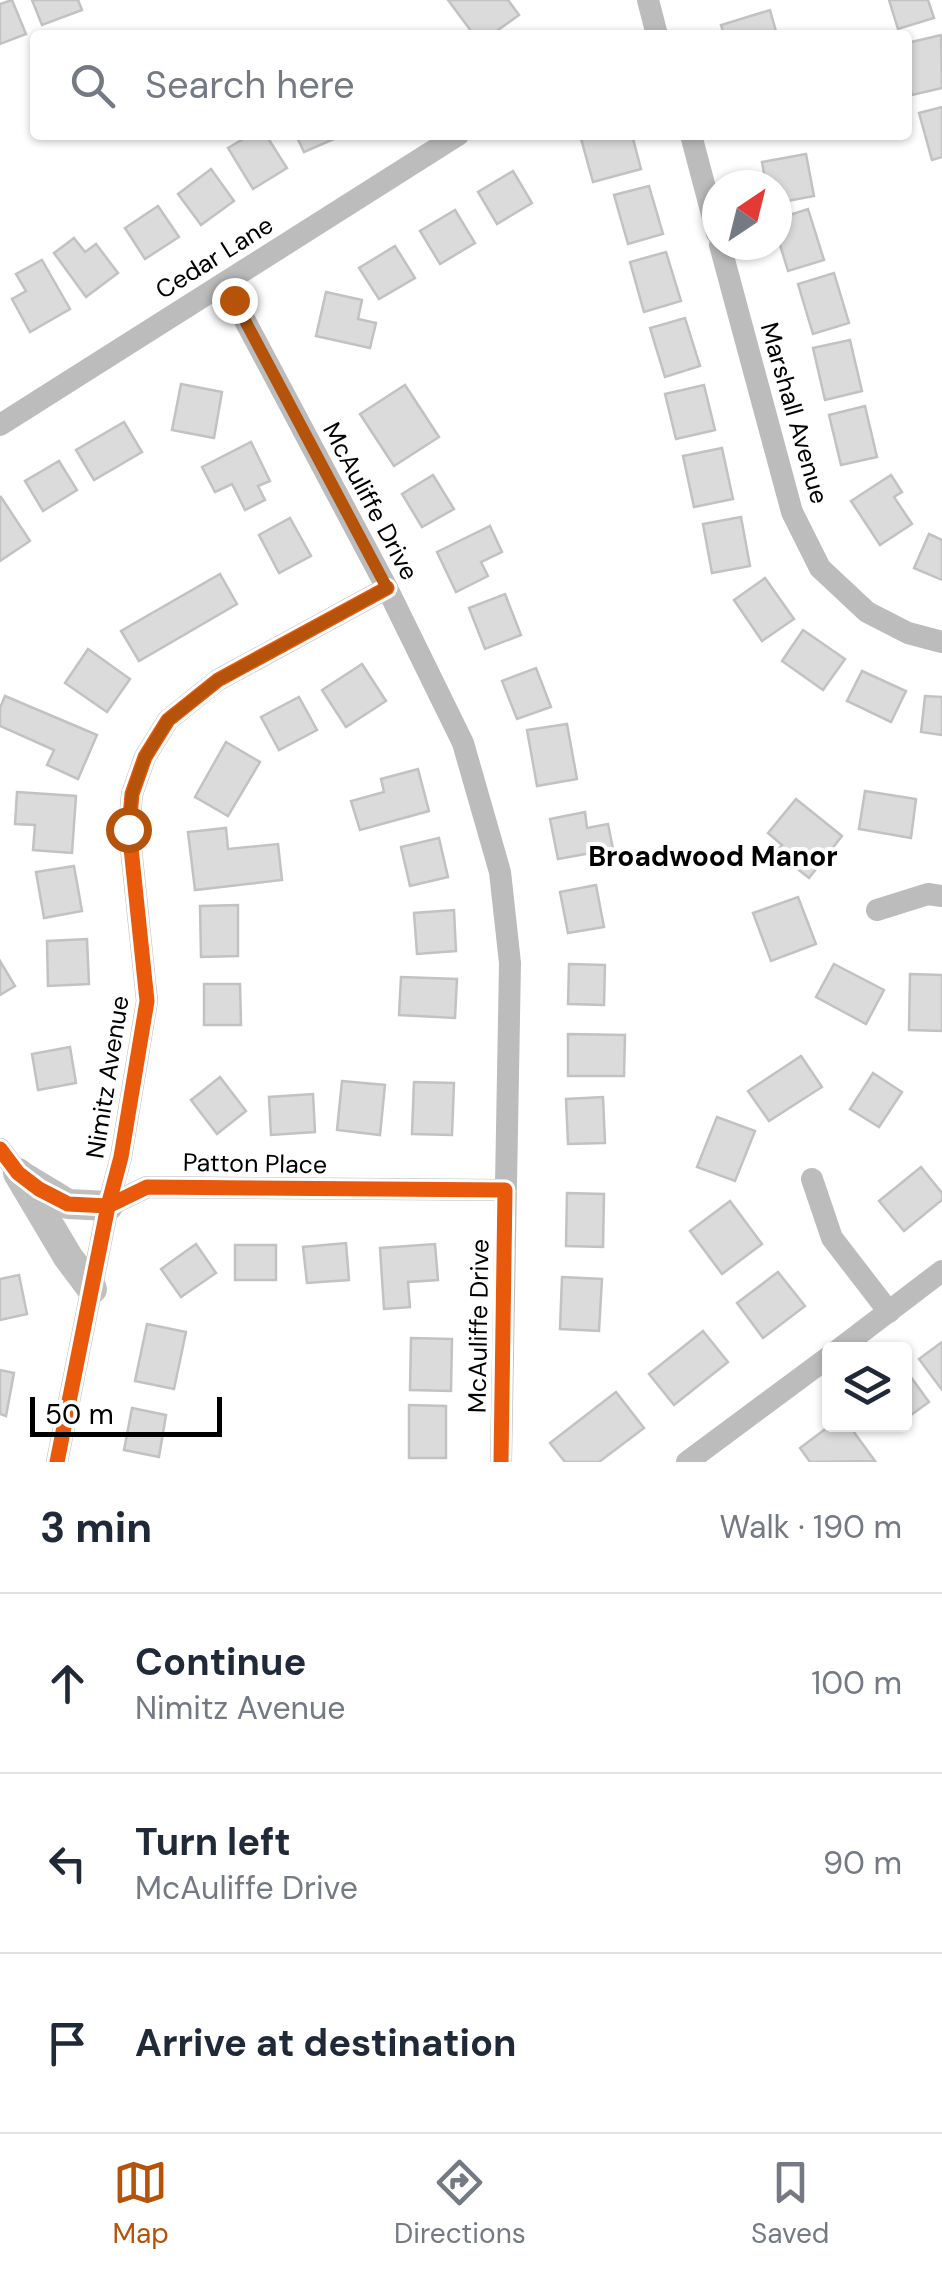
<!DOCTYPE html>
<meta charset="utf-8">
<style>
body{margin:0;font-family:"DM Sans",sans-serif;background:#f6f6f7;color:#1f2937}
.controls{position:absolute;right:30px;bottom:30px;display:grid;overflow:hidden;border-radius:10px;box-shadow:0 2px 8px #0004}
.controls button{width:90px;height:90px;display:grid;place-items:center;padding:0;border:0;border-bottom:2px solid #e0e1e3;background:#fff;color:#1f2937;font:50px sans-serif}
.compass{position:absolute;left:702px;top:170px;width:90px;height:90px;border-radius:50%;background:#fff;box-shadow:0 2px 8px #0004;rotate:35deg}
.scale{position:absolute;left:30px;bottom:25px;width:192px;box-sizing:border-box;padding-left:10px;border:5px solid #000;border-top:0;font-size:28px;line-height:35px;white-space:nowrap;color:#000;-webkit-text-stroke:8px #fff;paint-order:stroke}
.stop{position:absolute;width:30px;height:30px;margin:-22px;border:8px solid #b45309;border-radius:50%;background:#fff}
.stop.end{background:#b45309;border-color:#fff;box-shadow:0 2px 10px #0008}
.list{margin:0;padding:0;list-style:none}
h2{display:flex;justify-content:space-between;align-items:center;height:130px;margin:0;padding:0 40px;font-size:42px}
h2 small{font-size:32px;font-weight:400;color:#747a83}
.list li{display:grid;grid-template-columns:65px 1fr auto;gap:30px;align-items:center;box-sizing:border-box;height:180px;padding:0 40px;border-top:2px solid #e0e1e3}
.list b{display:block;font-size:38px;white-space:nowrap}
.list p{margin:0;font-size:32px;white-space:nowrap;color:#747a83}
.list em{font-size:32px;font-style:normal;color:#747a83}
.icon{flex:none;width:55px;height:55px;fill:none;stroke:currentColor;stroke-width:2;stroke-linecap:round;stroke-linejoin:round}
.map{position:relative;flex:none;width:942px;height:1462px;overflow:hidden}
.search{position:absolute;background:#fff;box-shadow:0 2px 8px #0004;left:30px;right:30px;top:30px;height:110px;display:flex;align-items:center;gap:25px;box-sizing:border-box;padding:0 35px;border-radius:10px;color:#747a83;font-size:38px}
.sheet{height:670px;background:#fff}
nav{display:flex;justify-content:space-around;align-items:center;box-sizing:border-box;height:140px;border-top:2px solid #e0e1e3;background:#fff;font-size:28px;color:#747a83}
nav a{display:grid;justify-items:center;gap:5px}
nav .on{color:#b45309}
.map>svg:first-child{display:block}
.building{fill:#dbdbdb;stroke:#c2c2c2;stroke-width:2.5}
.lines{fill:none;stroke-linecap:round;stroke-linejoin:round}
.street{stroke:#bcbcbc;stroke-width:22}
.secondary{stroke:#bfbfbf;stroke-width:30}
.cycleway-casing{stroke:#fff;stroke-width:21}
.cycleway{stroke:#e8590c;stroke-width:15}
.route{stroke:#b45309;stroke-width:12}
.labels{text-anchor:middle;stroke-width:8;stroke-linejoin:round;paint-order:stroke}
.street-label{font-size:25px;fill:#000;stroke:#fff}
.neighbourhood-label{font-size:28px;font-weight:bold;fill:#000;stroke:#fff}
</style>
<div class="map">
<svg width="942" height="1462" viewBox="0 0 942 1462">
<rect width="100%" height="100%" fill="#fff"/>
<g class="building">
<path d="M12,0L26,34L0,44V4Z"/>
<path d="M32,0H78L82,10L42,25Z"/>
<path d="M448,0H508L519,15L491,35H474Z"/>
<path d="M889,0H928L934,18L898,29Z"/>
<path d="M770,10L777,35H724L721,25Z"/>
<path d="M941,35L942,88L912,95L907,75V43Z"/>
<path d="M942,107V157L932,160L919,113Z"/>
<path d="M250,135H266L287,168L253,189L228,148Z"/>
<path d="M296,135H343L304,152Z"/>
<path d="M580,135H632L641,169L593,182Z"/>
<path d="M806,154L814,196L777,203V185H766L762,162Z"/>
<path d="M211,169L234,201L201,225L178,194Z"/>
<path d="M513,171L532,203L497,224L478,192Z"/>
<path d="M649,186L663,234L628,244L614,195Z"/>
<path d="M158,206L179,237L145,259L125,228Z"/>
<path d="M808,209L824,260L788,271L777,235V219Z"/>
<path d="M455,210L475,243L440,264L420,231Z"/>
<path d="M74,238L85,252L96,244L118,273L86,297L54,253Z"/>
<path d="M395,246L415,278L379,299L359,268Z"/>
<path d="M666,252L681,301L644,312L630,262Z"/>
<path d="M42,260L70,309L30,332L12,299L26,291L16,274Z"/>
<path d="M834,273L849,323L813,334L798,284Z"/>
<path d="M326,292L362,300L358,319L376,323L370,348L316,336Z"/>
<path d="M685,318L700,366L665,377L650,328Z"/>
<path d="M850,340L862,391L825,400L813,348Z"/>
<path d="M181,384L222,392L214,438L172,430Z"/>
<path d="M405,385L439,437L394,466L360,414Z"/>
<path d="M704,385L715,430L676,439L665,394Z"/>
<path d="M865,406L877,457L841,465L829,415Z"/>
<path d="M124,422L142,452L94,480L76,450Z"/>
<path d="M251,442L270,481L258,486L265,500L245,510L232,484L215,492L202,467Z"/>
<path d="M722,448L733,499L694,507L683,456Z"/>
<path d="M59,461L77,490L43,511L25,481Z"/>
<path d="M433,475L454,509L422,527L402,494Z"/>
<path d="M891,475L902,492L894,497L912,524L880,545L851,501Z"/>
<path d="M1,497L30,541L0,561V498Z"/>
<path d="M741,517L750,566L712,573L703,524Z"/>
<path d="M290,518L311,556L279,573L259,535Z"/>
<path d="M490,526L502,552L481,562L488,576L456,592L437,552Z"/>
<path d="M929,534L942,540V580L914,568Z"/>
<path d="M220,574L237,604L139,661L121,631Z"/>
<path d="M765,578L794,619L762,641L734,600Z"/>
<path d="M505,594L521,635L485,649L469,608Z"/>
<path d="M803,630L845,659L823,690L782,661Z"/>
<path d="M88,649L130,679L107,712L65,683Z"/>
<path d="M362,664L386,701L346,727L322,690Z"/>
<path d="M536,668L551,707L517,719L502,681Z"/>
<path d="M862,671L906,691L891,722L847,701Z"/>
<path d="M5,696L97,735L78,779L47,765L54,750L0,726V708Z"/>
<path d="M925,696L942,697V735L921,732Z"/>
<path d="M299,697L317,730L279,750L261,717Z"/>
<path d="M567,724L577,779L537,786L527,730Z"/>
<path d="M226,742L260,762L228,816L195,797Z"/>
<path d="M418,769L429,811L360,830L351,801L384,792L381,779Z"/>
<path d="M865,791L916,799L911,838L859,829Z"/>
<path d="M17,792L76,796L72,853L33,850L35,825L15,824Z"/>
<path d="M796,799L842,836L809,878L776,852L782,845L768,833Z"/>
<path d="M585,812L587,828L608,824L613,849L558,859L550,819Z"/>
<path d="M226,828L228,849L278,844L282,880L195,890L188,832Z"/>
<path d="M439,838L448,877L410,886L401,847Z"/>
<path d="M74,866L82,911L44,918L36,872Z"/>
<path d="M596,885L604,927L568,933L560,892Z"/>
<path d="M798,897L816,944L771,961L753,913Z"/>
<path d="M238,905V956L201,957L200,906Z"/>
<path d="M454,910L456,951L417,954L414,913Z"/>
<path d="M87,939L89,984L48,986L47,941Z"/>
<path d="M0,961L15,986L0,995Z"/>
<path d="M569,964L605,965L604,1005L568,1004Z"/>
<path d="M834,964L884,990L866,1024L816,997Z"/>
<path d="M910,974L942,975V1031L909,1030Z"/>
<path d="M401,977L457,979L455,1018L399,1015Z"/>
<path d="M204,984H240L241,1025H204Z"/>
<path d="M568,1034L625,1035L624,1076H568Z"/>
<path d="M70,1047L76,1083L38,1090L32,1054Z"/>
<path d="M801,1056L822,1087L769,1121L748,1091Z"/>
<path d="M873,1073L902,1092L879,1127L850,1109Z"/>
<path d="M220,1077L246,1111L217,1134L191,1100Z"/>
<path d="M342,1081L385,1085L380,1135L337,1130Z"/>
<path d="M414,1082L454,1083L452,1135L412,1134Z"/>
<path d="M313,1094L315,1132L271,1135L269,1097Z"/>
<path d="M603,1097L605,1143L568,1144L566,1099Z"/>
<path d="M717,1117L755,1131L735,1181L697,1167Z"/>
<path d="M921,1167L942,1193V1200L904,1231L879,1201Z"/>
<path d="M567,1193L604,1194L603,1247L566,1246Z"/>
<path d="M730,1201L762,1244L722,1274L690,1231Z"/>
<path d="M346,1243L349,1280L307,1283L303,1247Z"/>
<path d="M196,1244L216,1273L181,1297L161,1269Z"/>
<path d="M435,1244L438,1280L408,1282L410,1307L384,1309L380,1248Z"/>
<rect x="235" y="1245" width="41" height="35"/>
<path d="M778,1272L805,1306L763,1338L737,1303Z"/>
<path d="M19,1275L27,1314L0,1320V1279Z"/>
<path d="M562,1277L602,1279L599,1331L560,1329Z"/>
<path d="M147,1324L186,1332L174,1389L135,1381Z"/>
<path d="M703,1331L728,1362L674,1405L649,1374Z"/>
<path d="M411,1338L452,1339L451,1391L410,1390Z"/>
<path d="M942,1342V1390L919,1359Z"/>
<path d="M905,1369L929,1402L904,1420V1370Z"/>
<path d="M0,1370L14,1373L6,1416L0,1414Z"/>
<path d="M616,1392L644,1428L599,1462H565L550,1443Z"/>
<path d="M409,1405L446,1406V1458H409Z"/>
<path d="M132,1408L166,1415L159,1457L124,1450Z"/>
<path d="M832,1424H848L875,1461L810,1462L800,1448Z"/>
</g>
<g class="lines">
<g class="street">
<path d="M648,0L657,35"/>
<path d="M691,135L717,233"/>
<path d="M720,245L792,512L820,568L867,612L908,633L942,642"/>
<path d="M225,283L387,588L463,743L500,872L510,963L501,1462"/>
<path d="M0,425L458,135"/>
<path d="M877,910L928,894L942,896"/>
<path d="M0,1149L18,1173"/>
<path d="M812,1179L832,1238L889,1312"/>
<path d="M108,1206L147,1187L505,1190"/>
<path d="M838,1350L942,1271"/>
<path d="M57,1462L108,1206L121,1157L147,1001L129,829L132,794L145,757L168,720L218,680L387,588"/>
<path d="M687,1462L830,1356"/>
</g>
<g class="secondary">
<path d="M18,1173L68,1257L92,1289"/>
<path d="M20,1175L68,1204L108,1206"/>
</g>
<defs>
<g id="cycleway">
<path d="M0,1149L18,1173L39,1189L68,1204L108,1206L147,1187L505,1190L501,1462"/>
<path d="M57,1462L108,1206L121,1157L147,1001L129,829L132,794L145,757L168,720L218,680L387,588"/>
</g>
</defs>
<use href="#cycleway" class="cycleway-casing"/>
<use href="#cycleway" class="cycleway"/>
</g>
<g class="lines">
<path class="route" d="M128,829L132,794L145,757L168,720L218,680L387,588L234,300"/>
</g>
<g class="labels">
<g class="street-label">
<text transform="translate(214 257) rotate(-32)" y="9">Cedar Lane</text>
<text transform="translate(795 413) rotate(74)" y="9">Marshall Avenue</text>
<text transform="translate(371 501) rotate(62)" y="9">McAuliffe Drive</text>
<text transform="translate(107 1077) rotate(-81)" y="9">Nimitz Avenue</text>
<text transform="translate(255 1163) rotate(1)" y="9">Patton Place</text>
<text transform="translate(478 1326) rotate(-89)" y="9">McAuliffe Drive</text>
</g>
<g class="neighbourhood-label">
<text x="713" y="866">Broadwood Manor</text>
</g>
</g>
</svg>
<div class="controls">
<button><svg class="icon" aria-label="layers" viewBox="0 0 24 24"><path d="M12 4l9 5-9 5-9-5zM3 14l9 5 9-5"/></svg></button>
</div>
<svg class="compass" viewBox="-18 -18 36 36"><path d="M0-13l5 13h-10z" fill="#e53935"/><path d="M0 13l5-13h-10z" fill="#747a83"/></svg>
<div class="scale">50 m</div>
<div class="stop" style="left:128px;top:829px"></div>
<div class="stop end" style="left:234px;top:300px"></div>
<div class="search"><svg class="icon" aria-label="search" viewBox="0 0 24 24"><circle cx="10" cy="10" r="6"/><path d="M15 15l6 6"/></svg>Search here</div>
</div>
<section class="sheet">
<h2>3 min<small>Walk · 190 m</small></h2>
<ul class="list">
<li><svg class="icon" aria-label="ahead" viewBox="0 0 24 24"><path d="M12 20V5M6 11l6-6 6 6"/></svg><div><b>Continue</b><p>Nimitz Avenue</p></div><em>100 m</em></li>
<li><svg class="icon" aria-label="left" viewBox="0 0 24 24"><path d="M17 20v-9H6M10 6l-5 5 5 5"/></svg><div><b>Turn left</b><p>McAuliffe Drive</p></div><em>90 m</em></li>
<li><svg class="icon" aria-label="arrive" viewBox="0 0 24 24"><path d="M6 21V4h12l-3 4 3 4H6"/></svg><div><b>Arrive at destination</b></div></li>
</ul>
</section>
<nav>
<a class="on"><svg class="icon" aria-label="map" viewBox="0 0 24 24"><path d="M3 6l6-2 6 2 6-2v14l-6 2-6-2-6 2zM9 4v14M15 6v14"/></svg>Map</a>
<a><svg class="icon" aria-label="directions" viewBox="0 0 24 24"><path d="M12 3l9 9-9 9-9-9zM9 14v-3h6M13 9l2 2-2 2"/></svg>Directions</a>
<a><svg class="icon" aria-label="saved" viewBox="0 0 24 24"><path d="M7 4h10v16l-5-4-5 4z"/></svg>Saved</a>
</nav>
